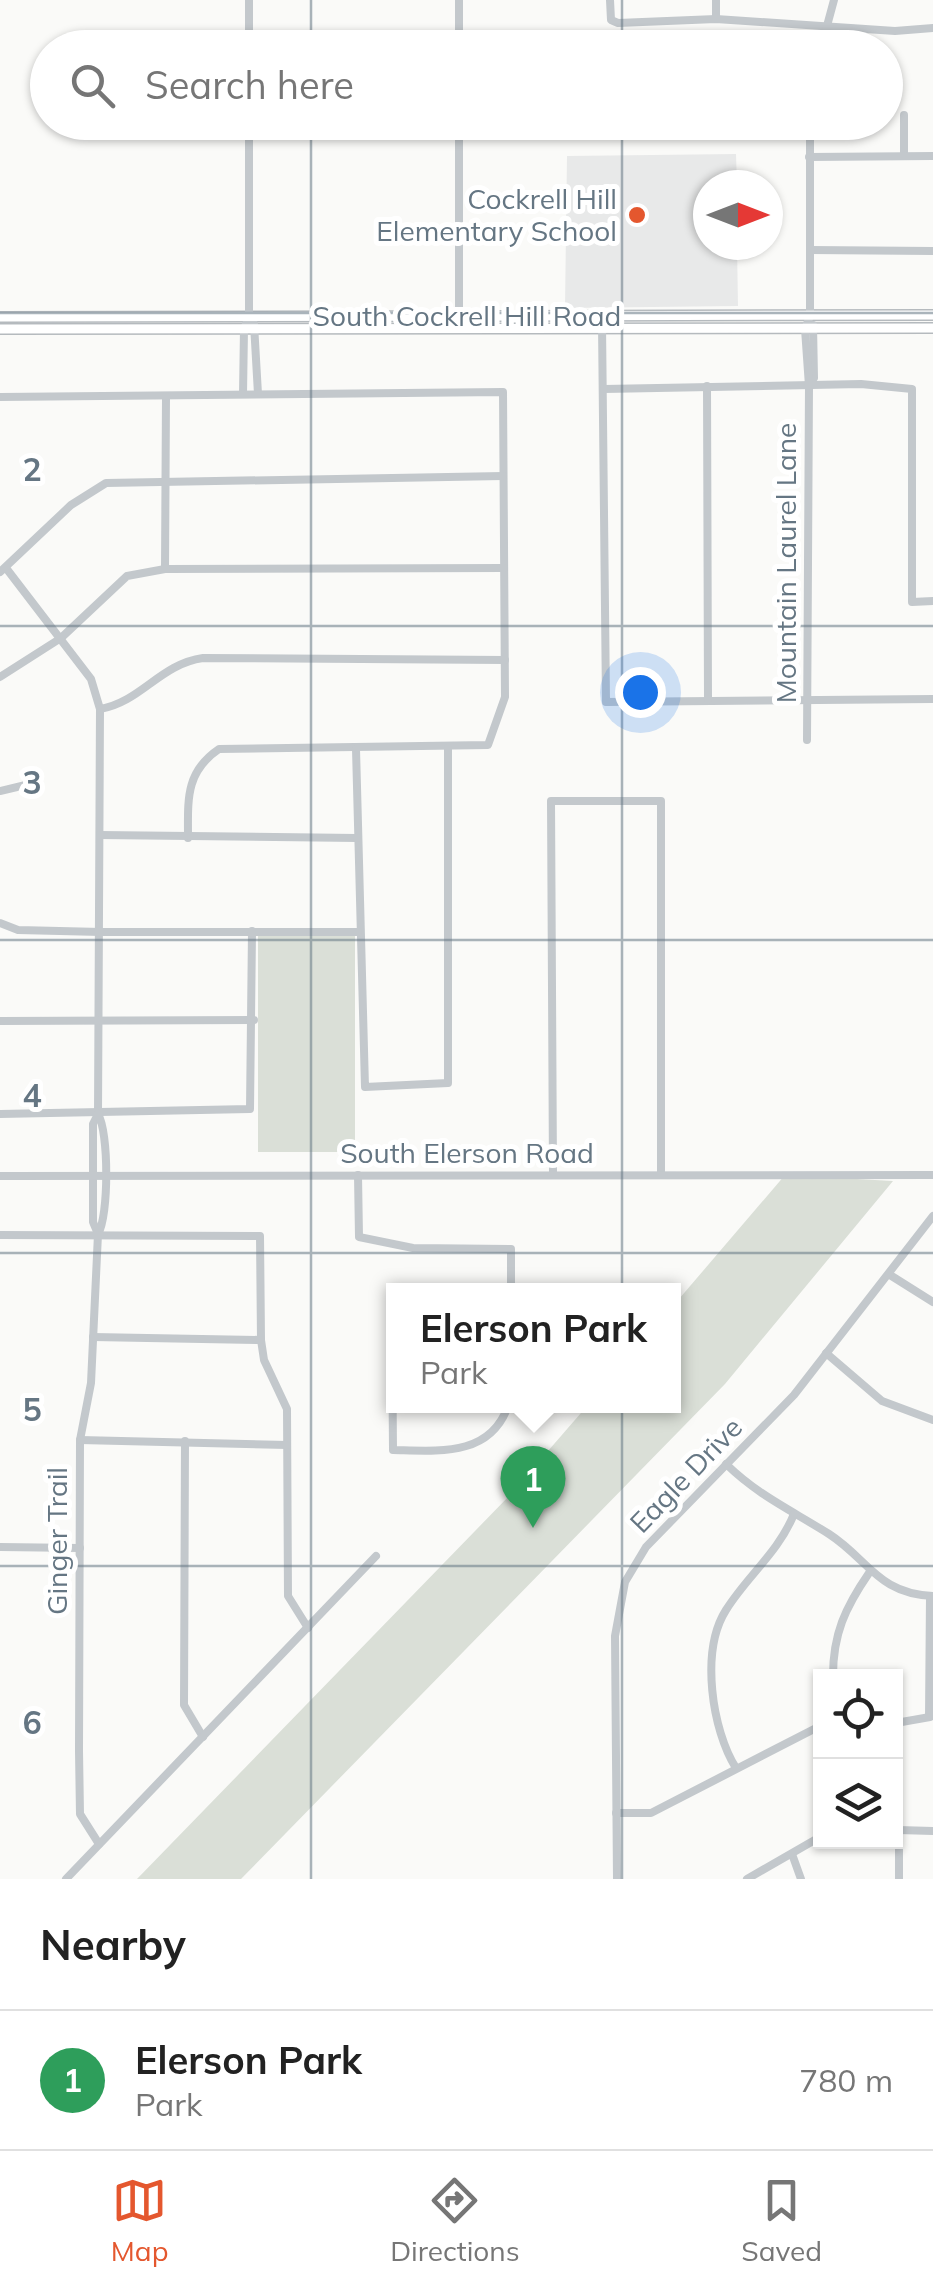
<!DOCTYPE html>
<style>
body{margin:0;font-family:Mulish,sans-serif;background:#f6f6f6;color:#222}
.controls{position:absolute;right:30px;bottom:30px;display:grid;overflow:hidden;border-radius:0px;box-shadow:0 2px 8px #0004}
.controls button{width:90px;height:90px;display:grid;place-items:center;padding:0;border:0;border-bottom:2px solid #e0e0e0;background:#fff;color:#222;font:50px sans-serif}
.compass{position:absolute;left:693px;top:170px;width:90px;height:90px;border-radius:50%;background:#fff;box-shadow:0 2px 8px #0004;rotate:90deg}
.you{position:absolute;left:640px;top:692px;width:35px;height:35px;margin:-25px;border:8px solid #fff;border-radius:50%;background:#1a73e8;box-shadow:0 0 0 15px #1a73e833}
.badge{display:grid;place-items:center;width:65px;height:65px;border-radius:50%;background:#e4572e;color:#fff;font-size:32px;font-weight:700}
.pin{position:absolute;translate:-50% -82px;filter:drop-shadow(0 2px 5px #0008)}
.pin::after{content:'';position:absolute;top:52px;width:35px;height:30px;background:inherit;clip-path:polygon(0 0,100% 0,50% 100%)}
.popup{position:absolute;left:386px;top:1283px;width:295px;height:130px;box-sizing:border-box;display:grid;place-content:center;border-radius:0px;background:#fff;filter:drop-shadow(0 2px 8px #0005);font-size:32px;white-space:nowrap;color:#767676}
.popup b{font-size:38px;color:#222}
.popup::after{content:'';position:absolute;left:50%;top:100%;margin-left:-20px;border:20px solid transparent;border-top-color:#fff}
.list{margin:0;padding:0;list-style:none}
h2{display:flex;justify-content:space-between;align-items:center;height:130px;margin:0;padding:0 40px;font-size:42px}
h2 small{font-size:32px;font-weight:400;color:#767676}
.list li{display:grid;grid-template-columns:65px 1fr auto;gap:30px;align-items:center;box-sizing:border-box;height:140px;padding:0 40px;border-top:2px solid #e0e0e0}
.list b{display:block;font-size:38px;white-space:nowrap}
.list p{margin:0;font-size:32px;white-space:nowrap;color:#767676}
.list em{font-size:32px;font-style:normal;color:#767676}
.icon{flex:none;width:55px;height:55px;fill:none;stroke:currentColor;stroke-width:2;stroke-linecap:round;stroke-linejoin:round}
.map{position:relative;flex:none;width:933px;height:1879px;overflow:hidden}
.search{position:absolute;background:#fff;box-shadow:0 2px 8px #0004;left:30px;right:30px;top:30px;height:110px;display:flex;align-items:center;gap:25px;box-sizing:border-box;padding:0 35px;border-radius:55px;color:#767676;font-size:38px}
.sheet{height:270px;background:#fff}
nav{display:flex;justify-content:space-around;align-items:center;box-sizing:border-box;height:140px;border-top:2px solid #e0e0e0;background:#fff;font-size:28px;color:#767676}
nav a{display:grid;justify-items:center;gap:5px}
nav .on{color:#e4572e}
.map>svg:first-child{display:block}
.built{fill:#e8e9e9}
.green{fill:#dadfd7}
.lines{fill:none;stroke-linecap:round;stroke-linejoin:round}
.major-casing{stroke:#b5babe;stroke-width:12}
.minor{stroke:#c3c8cc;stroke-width:8}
.major{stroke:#fff;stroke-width:9}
.grid{fill:none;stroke:#657683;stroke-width:2.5;stroke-opacity:0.55}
.poi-dot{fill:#e4572e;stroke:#fff;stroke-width:4}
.labels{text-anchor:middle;stroke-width:10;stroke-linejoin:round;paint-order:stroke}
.poi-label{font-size:28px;fill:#657683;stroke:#fff;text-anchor:end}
.street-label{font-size:28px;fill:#657683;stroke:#fff}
.grid-label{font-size:32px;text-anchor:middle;font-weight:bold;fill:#657683;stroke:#fff;stroke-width:10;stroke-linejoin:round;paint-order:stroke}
</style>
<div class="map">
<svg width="933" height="1879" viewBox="0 0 933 1879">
<rect width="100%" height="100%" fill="#fafaf8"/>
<path class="built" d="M736,154L737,185H708V245H737L738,306L565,308L567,156Z"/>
<g class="green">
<rect x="258" y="935" width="97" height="217"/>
<path d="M785,1175L893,1181L725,1384L241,1879H137L509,1496L587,1406H673V1306Z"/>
</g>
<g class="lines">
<defs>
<g id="major">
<path d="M0,317L933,315"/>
<path d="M0,329L933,328"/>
</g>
</defs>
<use href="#major" class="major-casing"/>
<g class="minor">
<path d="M610,0L611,20L618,23L716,19L895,31L933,28"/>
<path d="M716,0V19"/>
<path d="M249,48V0"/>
<path d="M459,48V0"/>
<path d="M821,48L834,0"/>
<path d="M904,115V156"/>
<path d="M459,122V329"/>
<path d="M809,157L933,156"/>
<path d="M810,250L933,251"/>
<path d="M254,324L258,394"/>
<path d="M602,324L606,702L933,699"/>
<path d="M707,386L708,700"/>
<path d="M809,386L814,378L813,325"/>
<path d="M604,389L861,384L912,389V602L933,601"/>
<path d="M243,394L244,329L249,316V122"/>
<path d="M0,397L503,392L505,697L488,745L219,749C185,772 188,800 188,838"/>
<path d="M6,568L91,679L100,709L98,1114L93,1124V1222L98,1234L91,1383L80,1440L79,1751L80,1814L99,1844"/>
<path d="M165,569L166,397"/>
<path d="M0,572L71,505L106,483L503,476"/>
<path d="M0,677L61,638L127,576L165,569L504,568"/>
<path d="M100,709C141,702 160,664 203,658L505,660"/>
<path d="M807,740L809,386L805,329L810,316V122"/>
<path d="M356,749L365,1087L448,1083V748"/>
<path d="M0,791L38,782"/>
<path d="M100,835L357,838"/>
<path d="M0,923L18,930L101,932H358"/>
<path d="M0,1021L254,1020"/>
<path d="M0,1114L250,1109L252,931"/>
<path d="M98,1114C109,1132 109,1216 98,1234"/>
<path d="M358,1175L359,1237L413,1248L511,1249V1290"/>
<path d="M553,1175L551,801H661V1175"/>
<path d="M0,1176L933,1175"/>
<path d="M0,1235L260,1236L261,1340L264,1360L287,1409L288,1596L308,1628"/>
<path d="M890,1275L933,1302"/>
<path d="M392,1328L393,1450C438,1451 490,1457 508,1406"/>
<path d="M93,1337L261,1340"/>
<path d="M826,1353L882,1401L933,1420"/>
<path d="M80,1440L287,1445"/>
<path d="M185,1441L184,1705L203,1737"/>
<path d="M726,1464C759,1496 791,1510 829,1534C868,1559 878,1594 933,1596"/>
<path d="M0,1547L80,1548"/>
<path d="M833,1676C833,1634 845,1608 869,1573"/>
<path d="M929,1717L930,1596"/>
<path d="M896,1723L930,1717"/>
<path d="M736,1768C712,1730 700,1651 726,1610C748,1575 778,1553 794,1514"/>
<path d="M616,1813H651L820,1726"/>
<path d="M898,1830L933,1831"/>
<path d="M899,1830V1879"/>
<path d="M792,1854L801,1879"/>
<path d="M66,1879L376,1556"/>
<path d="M617,1879L615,1636L625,1582L646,1547L794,1395L933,1216"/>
<path d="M747,1879L820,1837"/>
</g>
<use href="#major" class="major"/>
</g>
<path class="grid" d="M311,0V48M622,0V48M311,122V1879M622,122V1879M0,313H933M0,626H933M0,940H933M0,1253H933M0,1566H933"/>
<circle class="poi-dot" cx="637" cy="215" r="10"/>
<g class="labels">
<g class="poi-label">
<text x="617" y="209">Cockrell Hill<tspan x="617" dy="32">Elementary School</tspan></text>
</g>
<g class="street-label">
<text x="467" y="326">South Cockrell Hill Road</text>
<text transform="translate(786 563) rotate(-90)" y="10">Mountain Laurel Lane</text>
<text x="467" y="1163">South Elerson Road</text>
<text transform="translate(686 1475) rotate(-46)" y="10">Eagle Drive</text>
<text transform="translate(57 1541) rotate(-90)" y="10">Ginger Trail</text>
</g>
</g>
<g class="grid-label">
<text x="32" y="481">2</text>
<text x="32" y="794">3</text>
<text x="32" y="1107">4</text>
<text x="32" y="1421">5</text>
<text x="32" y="1734">6</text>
</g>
</svg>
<div class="controls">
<button><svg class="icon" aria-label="locate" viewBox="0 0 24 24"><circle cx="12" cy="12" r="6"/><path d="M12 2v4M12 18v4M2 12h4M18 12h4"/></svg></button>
<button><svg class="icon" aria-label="layers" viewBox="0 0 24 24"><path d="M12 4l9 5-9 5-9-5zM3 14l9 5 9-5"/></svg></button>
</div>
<svg class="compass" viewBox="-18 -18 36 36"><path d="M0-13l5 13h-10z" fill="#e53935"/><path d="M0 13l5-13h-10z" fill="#767676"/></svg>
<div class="you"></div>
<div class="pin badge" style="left:533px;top:1528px;background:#2e9e5b">1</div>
<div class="popup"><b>Elerson Park</b>Park</div>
<div class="search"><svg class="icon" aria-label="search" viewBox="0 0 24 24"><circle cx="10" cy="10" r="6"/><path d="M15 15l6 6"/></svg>Search here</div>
</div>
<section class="sheet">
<h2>Nearby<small></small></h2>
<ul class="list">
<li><span class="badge" style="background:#2e9e5b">1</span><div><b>Elerson Park</b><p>Park</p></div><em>780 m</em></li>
</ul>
</section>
<nav>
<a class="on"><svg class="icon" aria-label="map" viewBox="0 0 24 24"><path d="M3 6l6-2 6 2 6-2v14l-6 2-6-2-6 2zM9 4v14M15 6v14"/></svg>Map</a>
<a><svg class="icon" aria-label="directions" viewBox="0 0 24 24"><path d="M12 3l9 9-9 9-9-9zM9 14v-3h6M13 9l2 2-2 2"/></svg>Directions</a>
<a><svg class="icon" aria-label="saved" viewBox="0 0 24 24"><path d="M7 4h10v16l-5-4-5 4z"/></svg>Saved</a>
</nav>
